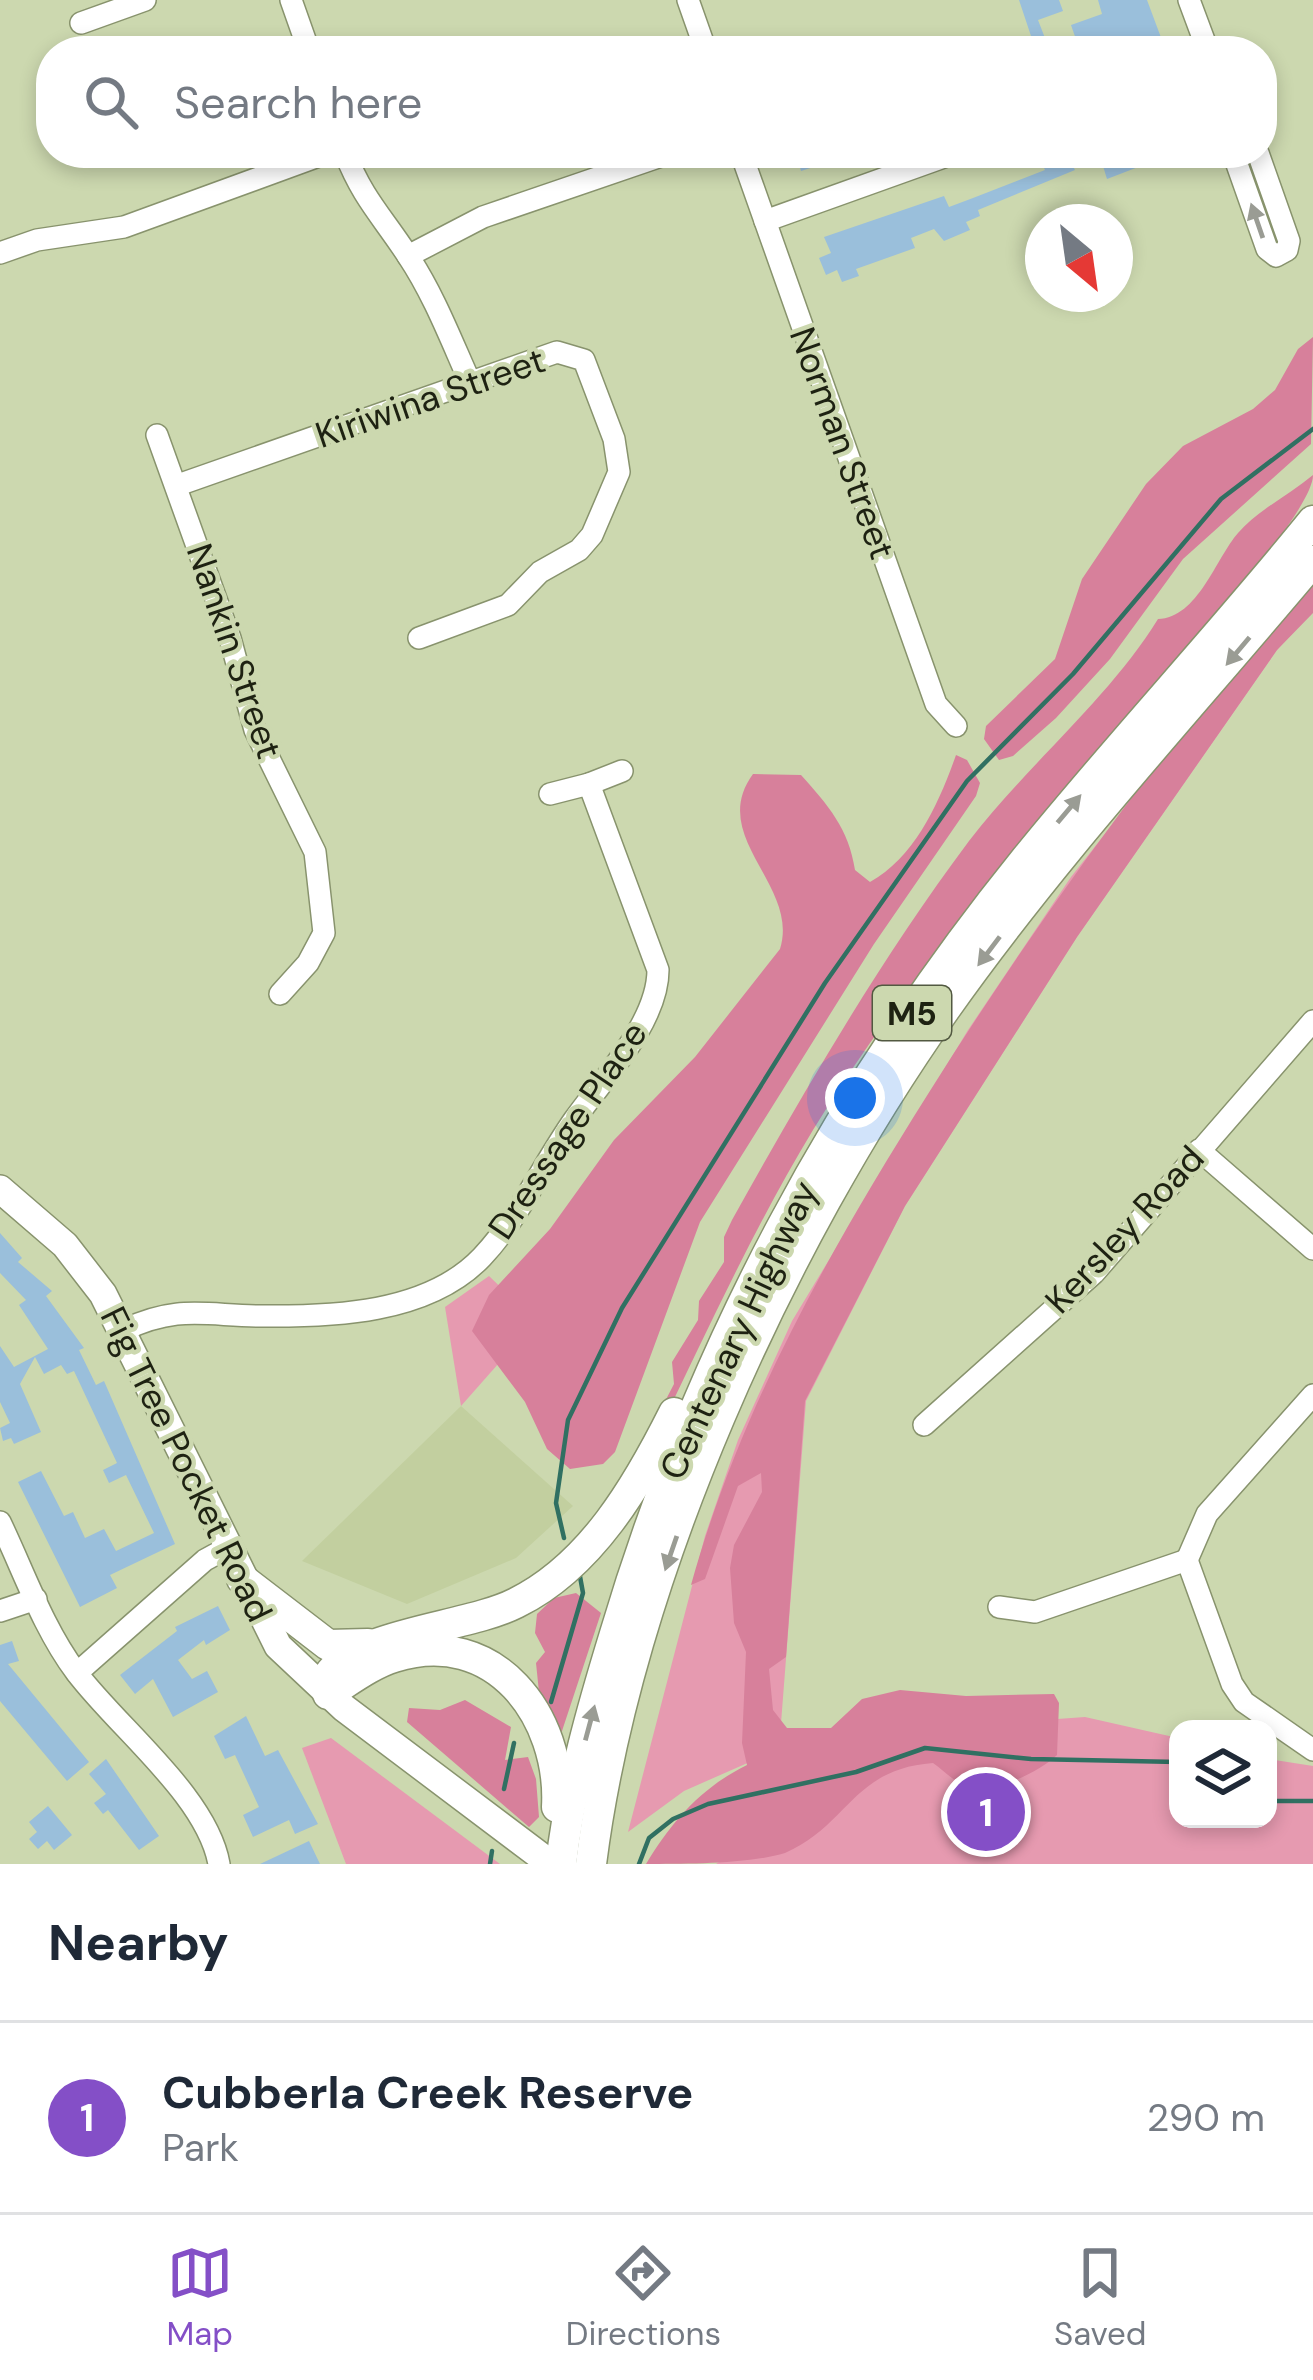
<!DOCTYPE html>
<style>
body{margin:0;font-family:"DM Sans",sans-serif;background:#f6f6f7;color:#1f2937}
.controls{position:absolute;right:36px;bottom:36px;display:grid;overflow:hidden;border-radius:24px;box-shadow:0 6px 18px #0003}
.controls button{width:108px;height:108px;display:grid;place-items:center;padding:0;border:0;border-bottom:3px solid #e0e1e3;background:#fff;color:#1f2937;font:60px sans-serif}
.compass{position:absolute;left:1025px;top:204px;width:108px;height:108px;border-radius:50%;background:#fff;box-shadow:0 6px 18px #0003;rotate:151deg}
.you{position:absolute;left:855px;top:1098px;width:42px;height:42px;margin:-30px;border:9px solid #fff;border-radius:50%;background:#1a73e8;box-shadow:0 0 0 18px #1a73e833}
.badge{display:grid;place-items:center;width:78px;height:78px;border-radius:50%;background:#844fc7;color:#fff;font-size:39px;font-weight:700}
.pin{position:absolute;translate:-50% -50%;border:6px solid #fff;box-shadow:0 3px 12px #0006}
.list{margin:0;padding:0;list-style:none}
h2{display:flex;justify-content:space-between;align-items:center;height:156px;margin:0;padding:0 48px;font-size:51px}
h2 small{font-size:39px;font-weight:400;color:#747a83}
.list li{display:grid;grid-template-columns:78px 1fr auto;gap:36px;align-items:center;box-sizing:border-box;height:192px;padding:0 48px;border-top:3px solid #e0e1e3}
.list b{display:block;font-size:45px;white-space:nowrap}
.list p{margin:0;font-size:39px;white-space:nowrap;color:#747a83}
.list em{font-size:39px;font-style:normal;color:#747a83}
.icon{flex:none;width:66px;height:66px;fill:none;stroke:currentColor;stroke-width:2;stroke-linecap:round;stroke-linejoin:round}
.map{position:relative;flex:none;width:1313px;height:1864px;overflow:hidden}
.search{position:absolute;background:#fff;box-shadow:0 6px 18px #0003;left:36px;right:36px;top:36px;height:132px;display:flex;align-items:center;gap:30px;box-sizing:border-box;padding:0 42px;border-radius:48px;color:#747a83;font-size:45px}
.sheet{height:348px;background:#fff}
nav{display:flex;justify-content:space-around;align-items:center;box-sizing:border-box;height:168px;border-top:3px solid #e0e1e3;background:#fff;font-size:33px;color:#747a83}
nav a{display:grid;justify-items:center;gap:6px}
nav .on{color:#844fc7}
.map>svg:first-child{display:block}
.built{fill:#c2cf9f}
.green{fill:#e69ab0}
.forest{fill:#d7809b}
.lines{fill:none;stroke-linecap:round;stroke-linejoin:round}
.stream{stroke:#307062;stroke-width:4.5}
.building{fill:#9abfdb}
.minor-casing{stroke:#88936d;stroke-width:24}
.major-casing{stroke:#88936d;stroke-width:30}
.highway-casing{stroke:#88936d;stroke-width:33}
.minor{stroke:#fff;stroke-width:21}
.major{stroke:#fff;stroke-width:27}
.highway{stroke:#fff;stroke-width:30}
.oneway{fill:#9a9c94}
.labels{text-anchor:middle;stroke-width:9;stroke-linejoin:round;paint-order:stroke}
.shield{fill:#ccd8af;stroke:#525941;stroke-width:3}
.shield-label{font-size:33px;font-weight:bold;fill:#1e2212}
.street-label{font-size:36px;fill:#1e2212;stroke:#ccd8af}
</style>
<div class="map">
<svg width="1313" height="1864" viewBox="0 0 1313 1864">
<rect width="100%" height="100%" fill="#ccd8af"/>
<path class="built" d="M461,1406L573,1506L516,1558L407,1604L302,1561Z"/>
<g class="green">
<path d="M1313,611L1277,650L1077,937L905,1206L806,1401L779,1749L684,1791L628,1832L705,1536L738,1440L792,1321L968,1030L1071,877L1277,615Z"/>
<path d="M489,1276L519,1305L521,1338L461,1406L445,1307Z"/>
<path d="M1085,1717L1178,1738V1819H1268V1759L1313,1766V1864H716L856,1772L960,1726Z"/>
<path d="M331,1738L500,1864H346L302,1748Z"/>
</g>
<g class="forest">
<path d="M1313,337L1311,444L1183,559L1110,659L1056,718L1013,756L999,760L984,739L986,726L1055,659L1082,579L1146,484L1183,446L1253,409L1275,390L1298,349Z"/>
<path d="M1313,475C1313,513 1182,654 1151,691C1034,832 909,973 813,1130C753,1229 706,1334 655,1438L647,1436L674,1384L672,1362L698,1320L699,1301L724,1262V1237L732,1220C804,1091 880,960 969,841C1028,764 1107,701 1158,619C1198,618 1216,558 1238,533C1258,510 1289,495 1313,475Z"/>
<path d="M1313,574V613L1277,650L1077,937L905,1206L805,1401L786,1657L769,1669L773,1710L787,1728H831L862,1699L900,1690L966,1696L1054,1694L1059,1703L1057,1755C1039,1772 991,1796 966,1787C955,1782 943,1770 933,1763C852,1769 849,1825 785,1853C750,1864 685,1864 646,1864C672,1821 702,1787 747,1765L742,1743L746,1652L734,1623L730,1568L734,1545L762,1492L761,1473L738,1486L705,1579L691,1585C741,1406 830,1250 928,1094C1043,911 1171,736 1313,574Z"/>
<path d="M956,755L967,760L980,783L976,796L874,944L700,1222L615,1452L603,1464L570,1469L547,1449L525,1402L472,1331L489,1295L550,1229L614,1140L695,1057L780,949C800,885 707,837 753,774L801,775C828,805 849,829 855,870L870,882C915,857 939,803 956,755Z"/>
<path d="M576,1593L601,1613L561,1734L539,1692L536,1663L545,1652L535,1633L537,1614L554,1598Z"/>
<path d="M465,1700L511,1727L505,1760L528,1757L536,1779L539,1817L529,1827L407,1722L409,1708L440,1710Z"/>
</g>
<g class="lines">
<g class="stream">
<path d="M564,1538L556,1503L568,1420L622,1308L825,983L967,781L1073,674L1221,499L1313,429"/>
<path d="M551,1702L583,1593L579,1571"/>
<path d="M504,1789L514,1743"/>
<path d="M1268,1801H1313"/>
<path d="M490,1864L492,1851"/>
<path d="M639,1864L649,1838L673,1819L708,1804L856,1772L925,1748L1031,1759L1178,1762"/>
</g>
</g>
<g class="building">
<path d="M1019,0H1059L1063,11L1038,20L1050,51H1005L1032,39Z"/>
<path d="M1098,0H1147L1166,51H1080L1071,25L1102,14Z"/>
<path d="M796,153H848V156L801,171Z"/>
<path d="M1047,153H1066L1075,170L978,210L980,216L966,222L970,230L944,241L934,229L911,238L915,248L856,269L859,276L842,282L837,270L826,275L819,258L831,253L824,237L944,196L949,207L973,198L1045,170L1039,157Z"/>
<path d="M1099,153H1172V154L1107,179Z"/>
<path d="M0,1233L22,1258L18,1262L52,1291L46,1296L84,1348L79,1350L96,1385L104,1381L175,1544L110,1575L117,1588L80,1607L18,1482L41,1471L64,1516L73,1512L85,1538L104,1529L116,1551L154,1533L126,1475L109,1483L103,1470L117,1463L74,1371L67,1374L61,1365L44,1374L35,1357L20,1384L41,1432L14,1444L11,1438L3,1441L0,1428L10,1423L0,1402V1346L14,1367L48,1349L19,1305L26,1300L0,1273Z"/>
<path d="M218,1606L230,1630L206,1645L204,1640L178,1660L192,1679L207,1671L218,1692L173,1717L153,1679L135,1694L120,1675L177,1631L175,1627Z"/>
<path d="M12,1641L19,1661L8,1664L89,1762L67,1781L0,1701V1645Z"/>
<path d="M246,1716L265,1756L278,1750L318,1824L295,1834L289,1820L253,1837L243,1815L259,1807L235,1755L225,1759L214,1736Z"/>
<path d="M106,1759L159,1836L139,1850L108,1810L103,1814L94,1803L106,1794L89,1774Z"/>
<path d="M48,1806L72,1835L54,1850L47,1841L38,1849L29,1839L37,1832L29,1822Z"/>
<path d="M309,1841L320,1864H260Z"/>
</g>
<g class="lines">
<defs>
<g id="minor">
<path d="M291,0L309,51"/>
<path d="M688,0L706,51"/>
<path d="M1189,0L1208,51"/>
<path d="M81,23L145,0"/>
<path d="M345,153C363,199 382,216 408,256C434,295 451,340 470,382"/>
<path d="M741,153L936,704L956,726"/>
<path d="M1233,153L1267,249L1276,256L1287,250L1289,241L1258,153"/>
<path d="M765,221L955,153"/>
<path d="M0,253L37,240L124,227L327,153"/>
<path d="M408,256L483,217L670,153"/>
<path d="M157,435L230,638L255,730L315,852L324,933L308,963L280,994"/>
<path d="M178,485L557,352L584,360L614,439L619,472L592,535L579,550L540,572L508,605L419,638"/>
<path d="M589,784L622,771"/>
<path d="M1199,1150L1313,1249"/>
<path d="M124,1330C177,1305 203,1315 258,1316C332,1317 428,1314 482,1257C519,1218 543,1164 574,1120C603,1079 658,1022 658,970L589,784L550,794"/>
<path d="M924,1425L1094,1273L1313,1021"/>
<path d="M0,1522C24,1572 43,1628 76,1672C118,1728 207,1796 219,1864"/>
<path d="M1187,1560L1232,1684L1244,1702L1313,1750"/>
<path d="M1187,1560L1207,1514L1313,1395"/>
<path d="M999,1607L1035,1612L1187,1560"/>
<path d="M0,1611L36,1599"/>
<path d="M77,1673L205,1560L227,1548"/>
</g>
<path id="major" d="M0,1189L65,1245L103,1294L278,1646L344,1708L551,1864"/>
<g id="highway">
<path d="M242,1579L328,1645L368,1644"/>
<path d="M557,1807C562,1717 495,1625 394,1657C371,1664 349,1681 328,1694V1676C357,1632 467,1628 516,1603C591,1566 638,1485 674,1413"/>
<path d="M561,1864C570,1786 592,1709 615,1634C699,1351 839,1090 1025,860C1118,745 1220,636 1313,521"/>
<path d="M591,1864C627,1578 780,1243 945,1009C1056,852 1189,709 1313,561"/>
</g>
</defs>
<use href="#minor" class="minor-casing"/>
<use href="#major" class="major-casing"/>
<use href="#highway" class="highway-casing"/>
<use href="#minor" class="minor"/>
<use href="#major" class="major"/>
<use href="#highway" class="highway"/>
</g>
<defs><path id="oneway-solid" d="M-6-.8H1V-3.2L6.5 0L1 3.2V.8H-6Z" transform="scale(3)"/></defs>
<g class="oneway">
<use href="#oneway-solid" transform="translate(1257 221) rotate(-109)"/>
<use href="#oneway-solid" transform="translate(1238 651) rotate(130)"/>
<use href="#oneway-solid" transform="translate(1069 809) rotate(-50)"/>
<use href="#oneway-solid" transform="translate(989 951) rotate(127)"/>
<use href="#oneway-solid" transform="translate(671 1553) rotate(109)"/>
<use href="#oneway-solid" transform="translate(590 1723) rotate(-75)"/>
</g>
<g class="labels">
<rect class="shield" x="873" y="986" width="78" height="54" rx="9"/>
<g class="shield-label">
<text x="912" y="1025">M5</text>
</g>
<g class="street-label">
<text transform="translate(430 397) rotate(-19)" y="13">Kiriwina Street</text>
<text transform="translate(843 443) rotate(70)" y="13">Norman Street</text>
<text transform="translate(235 651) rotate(71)" y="13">Nankin Street</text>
<text transform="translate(567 1130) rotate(-56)" y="13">Dressage Place</text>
<text transform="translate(1124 1229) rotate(-47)" y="13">Kersley Road</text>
<text transform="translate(738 1330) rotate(-65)" y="13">Centenary Highway</text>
<text transform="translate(187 1464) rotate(64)" y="13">Fig Tree Pocket Road</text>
</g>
</g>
</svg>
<div class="controls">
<button><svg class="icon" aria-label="layers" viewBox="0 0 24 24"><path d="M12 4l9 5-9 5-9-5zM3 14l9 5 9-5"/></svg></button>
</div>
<svg class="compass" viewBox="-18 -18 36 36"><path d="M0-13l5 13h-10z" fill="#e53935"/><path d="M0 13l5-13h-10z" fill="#747a83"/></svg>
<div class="you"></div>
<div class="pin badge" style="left:986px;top:1812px">1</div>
<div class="search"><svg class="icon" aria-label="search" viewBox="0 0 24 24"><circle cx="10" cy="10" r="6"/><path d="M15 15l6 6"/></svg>Search here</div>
</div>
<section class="sheet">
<h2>Nearby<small></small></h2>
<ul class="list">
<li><span class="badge">1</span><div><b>Cubberla Creek Reserve</b><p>Park</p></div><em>290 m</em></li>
</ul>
</section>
<nav>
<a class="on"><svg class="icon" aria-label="map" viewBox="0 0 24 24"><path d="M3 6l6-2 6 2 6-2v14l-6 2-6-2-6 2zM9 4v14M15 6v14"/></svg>Map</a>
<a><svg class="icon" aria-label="directions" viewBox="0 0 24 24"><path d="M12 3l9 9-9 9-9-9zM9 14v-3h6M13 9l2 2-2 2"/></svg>Directions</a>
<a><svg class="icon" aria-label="saved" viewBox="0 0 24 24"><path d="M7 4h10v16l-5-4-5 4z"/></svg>Saved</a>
</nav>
